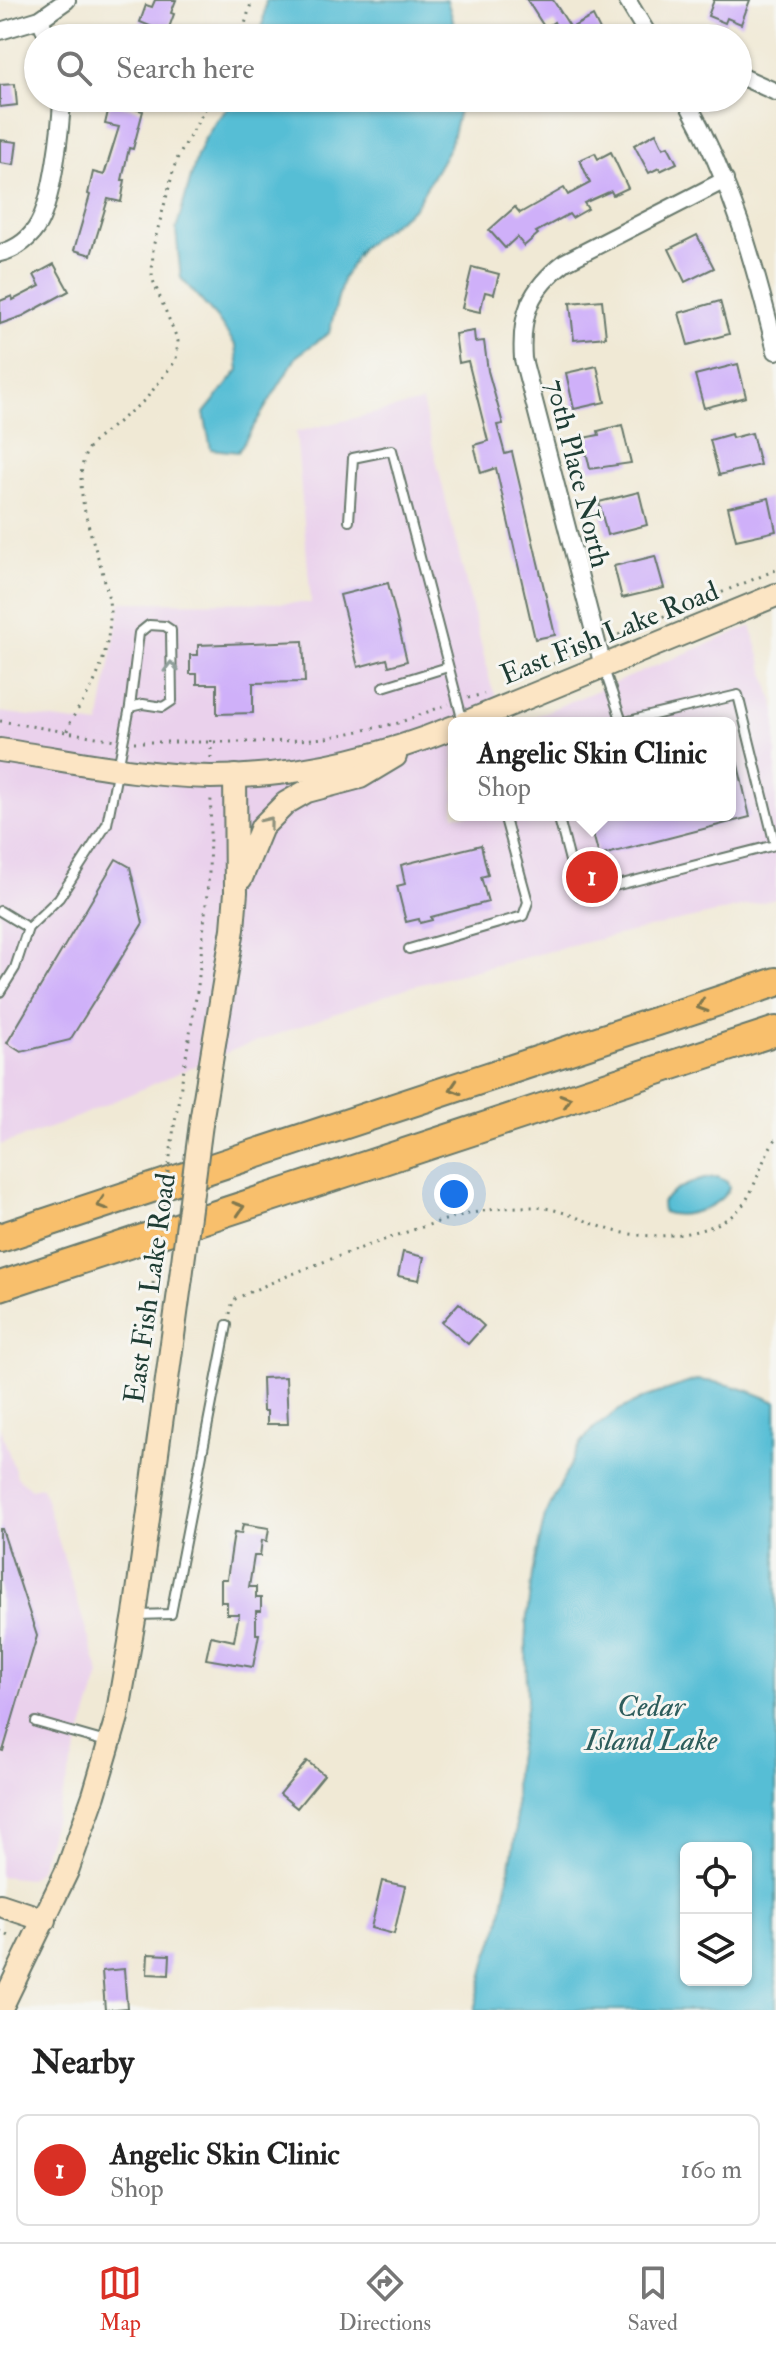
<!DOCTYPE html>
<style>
body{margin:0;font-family:"IM FELL Double Pica",serif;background:#f2f2f2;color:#222}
.controls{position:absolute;right:24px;bottom:24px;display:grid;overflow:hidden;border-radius:12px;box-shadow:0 2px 6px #0004}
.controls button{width:72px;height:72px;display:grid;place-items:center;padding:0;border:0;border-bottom:2px solid #e0e0e0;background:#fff;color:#222;font:40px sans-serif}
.you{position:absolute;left:454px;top:1194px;width:28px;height:28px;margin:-20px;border:6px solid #fff;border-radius:50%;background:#1a73e8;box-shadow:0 0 0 12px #1a73e833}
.badge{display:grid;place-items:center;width:52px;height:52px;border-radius:50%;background:#d93025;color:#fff;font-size:26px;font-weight:700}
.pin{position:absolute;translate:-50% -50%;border:4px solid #fff;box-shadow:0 2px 8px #0006}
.popup{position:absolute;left:448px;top:717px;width:288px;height:104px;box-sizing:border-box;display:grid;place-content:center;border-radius:12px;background:#fff;filter:drop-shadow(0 2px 6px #0005);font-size:26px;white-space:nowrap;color:#767676}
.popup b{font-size:30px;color:#222}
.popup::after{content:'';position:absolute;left:50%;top:100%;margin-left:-16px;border:16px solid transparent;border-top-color:#fff}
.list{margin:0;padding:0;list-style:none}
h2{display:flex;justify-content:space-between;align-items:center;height:104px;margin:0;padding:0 32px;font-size:34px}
h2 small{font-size:26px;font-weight:400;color:#767676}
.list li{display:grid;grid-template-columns:52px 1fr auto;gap:24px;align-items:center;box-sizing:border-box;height:112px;margin:0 16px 16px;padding:0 16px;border:2px solid #e0e0e0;border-radius:12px}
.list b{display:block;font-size:30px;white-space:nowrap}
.list p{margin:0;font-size:26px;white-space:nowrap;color:#767676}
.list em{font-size:26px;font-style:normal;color:#767676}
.icon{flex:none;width:44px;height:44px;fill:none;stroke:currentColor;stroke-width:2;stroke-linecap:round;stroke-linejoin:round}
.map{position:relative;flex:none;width:776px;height:2010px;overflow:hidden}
.search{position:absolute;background:#fff;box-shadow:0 2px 6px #0004;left:24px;right:24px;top:24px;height:88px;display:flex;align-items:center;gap:20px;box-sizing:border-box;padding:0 28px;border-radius:44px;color:#767676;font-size:30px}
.sheet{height:232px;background:#fff}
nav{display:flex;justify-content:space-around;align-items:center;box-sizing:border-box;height:112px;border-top:2px solid #e0e0e0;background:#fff;font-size:22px;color:#767676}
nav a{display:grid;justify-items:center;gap:4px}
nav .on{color:#d93025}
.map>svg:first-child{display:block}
.built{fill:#ead1ec}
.water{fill:#57bed5;stroke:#3b7e84;stroke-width:2;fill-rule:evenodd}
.building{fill:#cfb0f9}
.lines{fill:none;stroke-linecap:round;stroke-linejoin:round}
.lane-casing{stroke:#68796c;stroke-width:12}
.street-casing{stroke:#68796c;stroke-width:20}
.secondary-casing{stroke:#68796c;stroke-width:26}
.highway-casing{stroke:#68796c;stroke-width:32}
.path{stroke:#68796c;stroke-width:3;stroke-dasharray:2 6;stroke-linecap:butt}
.lane{stroke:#fff;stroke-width:8}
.street{stroke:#fff;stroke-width:16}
.secondary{stroke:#fce5c4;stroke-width:22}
.highway{stroke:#f8bf6c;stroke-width:28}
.secondary-bridge-casing{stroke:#68796c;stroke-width:26;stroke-linecap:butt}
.path-bridge{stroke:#68796c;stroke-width:3;stroke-dasharray:2 6;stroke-linecap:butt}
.secondary-bridge{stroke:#fce5c4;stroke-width:22}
.oneway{stroke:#8f9e9a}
.oneway2{stroke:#8e917c}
.oneway3{stroke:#81784d}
.labels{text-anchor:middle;stroke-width:6;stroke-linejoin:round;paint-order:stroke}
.street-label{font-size:28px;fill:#1f3d34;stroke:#f6f6f2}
.water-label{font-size:30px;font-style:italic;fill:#2d5d5c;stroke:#f6f6f2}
</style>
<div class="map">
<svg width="776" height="2010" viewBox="0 0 776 2010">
<rect width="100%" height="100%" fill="#f6f6f2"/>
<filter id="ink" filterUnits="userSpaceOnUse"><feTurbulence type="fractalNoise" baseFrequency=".0125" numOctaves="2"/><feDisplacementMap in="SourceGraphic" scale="16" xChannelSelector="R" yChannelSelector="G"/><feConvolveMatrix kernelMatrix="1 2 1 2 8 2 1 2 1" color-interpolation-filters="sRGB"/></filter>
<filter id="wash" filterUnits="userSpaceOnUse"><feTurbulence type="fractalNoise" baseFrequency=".006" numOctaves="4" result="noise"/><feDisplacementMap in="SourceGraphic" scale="32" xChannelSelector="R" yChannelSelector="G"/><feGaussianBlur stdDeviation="1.8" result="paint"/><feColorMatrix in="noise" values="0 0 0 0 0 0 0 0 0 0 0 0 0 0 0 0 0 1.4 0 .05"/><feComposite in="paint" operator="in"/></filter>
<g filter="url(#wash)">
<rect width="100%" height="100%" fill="#f0e9d5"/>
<g class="built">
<path d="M422,402L491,685L508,723H454V815H730V723H519L751,626L776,711V899L574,945L409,987L225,1053L61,1124L0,1145V712L99,725L121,602L311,603L296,432Z"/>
<path d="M0,1427L17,1477L31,1489L42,1487L100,1675L39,1870L29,1879L0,1876Z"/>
</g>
<g class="water">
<path d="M266,0H447L458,38H261Z"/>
<path d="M237,98H462L450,146L415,207L361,248L343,279L329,333L297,356L238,452L211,449L204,413L239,370L236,346L216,317L181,278L176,230L197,156L204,140L217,120Z"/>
<path d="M718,1177L727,1182L729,1188C719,1208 683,1220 663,1212L662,1202C675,1188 699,1178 718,1177Z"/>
<path d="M696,1380C726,1382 749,1390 776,1402V2010H474L488,1955L500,1923L516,1832L515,1772L527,1702L526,1625L532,1574L545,1516L581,1443L593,1429L619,1410L644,1398ZM746,1848V1980H686V1848Z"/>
</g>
<g id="blocks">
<g class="building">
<path d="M155,0H176L171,13L174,14L167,33L140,22L146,5L152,7Z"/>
<path d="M527,0H553L571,28L593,16L602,34L595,38H553L560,34L554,22L545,28Z"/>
<path d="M714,0H750L741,24L727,18L725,23L708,16Z"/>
<path d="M15,84L17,105L0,107V85Z"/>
<path d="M110,103L143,111L133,149L129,148L122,180H125L121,202L108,199L91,255L74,250L90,195L88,194L93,172L104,175L119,127L105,124Z"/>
<path d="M656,133L663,148L668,146L677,163L660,171L659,168L649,173L634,145Z"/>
<path d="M0,140L17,142L14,165L0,163Z"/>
<path d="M611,152L628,188L613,195L611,191L584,203L588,209L572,218L569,214L536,232L538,234L524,246L517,237L505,248L489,230L515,207L520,213L564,188L568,195L590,183L580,160L595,153L598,159Z"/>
<path d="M697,235L714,268L685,282L669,249Z"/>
<path d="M54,264L69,291L23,316L0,324V301L12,296L13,300L40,286L34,275Z"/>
<path d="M472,267L499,274L494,294L485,292L480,312L462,308Z"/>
<path d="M602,300L606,337L574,340L570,303Z"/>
<path d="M720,301L729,334L688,345L679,313Z"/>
<path d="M474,331L475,342L484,341L488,371L503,424L497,425L505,454L512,452L555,635L535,639L496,468L481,473L474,445L488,441L468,361L459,363L455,334Z"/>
<path d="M738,364L746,397L704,408L695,375Z"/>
<path d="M597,366L605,402L574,409L566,373Z"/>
<path d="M622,425L631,463L590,469L583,438L599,435L598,431Z"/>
<path d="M752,433L760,465L719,475L710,440L731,434L732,438Z"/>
<path d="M639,492L647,525L607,535L599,502Z"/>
<path d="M769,498L776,531L736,540L728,507Z"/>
<path d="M655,556L664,588L622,598L614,566Z"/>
<path d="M388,583L407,661L389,666L387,659L358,667L340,595Z"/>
<path d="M303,641L305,682L253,683V713L217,714V684H197V674H190V655H198V645Z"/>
<path d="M735,752L750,817L599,856L588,815H730V753Z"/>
<path d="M481,845L488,875L481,877L488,902L431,917L432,920L420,923L419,919L406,922L397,886L405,884L401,865Z"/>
<path d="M116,859L130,867L143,923L70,1040L21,1052L7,1043Z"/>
<path d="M403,1252L424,1257L419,1280L398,1276Z"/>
<path d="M459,1303L484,1326L468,1344L442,1322Z"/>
<path d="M286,1377L288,1424H267V1411H263L262,1378Z"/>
<path d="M243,1524L269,1528L267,1541L262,1540L260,1556H254L249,1587H256V1598H261V1611H256V1634H259L253,1667L206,1659L211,1636L234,1641L239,1614H227V1602H221V1579H227L234,1533L241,1534Z"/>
<path d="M0,1529H2L37,1636L3,1751L0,1750Z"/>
<path d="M307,1761L324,1775L297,1808L280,1794Z"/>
<path d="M382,1881L405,1886L394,1934L371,1928Z"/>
<path d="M148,1954L170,1955L169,1975L147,1974Z"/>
<path d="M124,1969L127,2008L105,2010L102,1971Z"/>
</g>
</g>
</g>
<g filter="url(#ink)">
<use href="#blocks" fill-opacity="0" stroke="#68796c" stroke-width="2"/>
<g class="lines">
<defs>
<g id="lane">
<path d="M349,521L353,458L392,450L463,722"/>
<path d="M603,666L622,722"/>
<path d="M383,687L448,667"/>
<path d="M558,815L579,895L775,845L738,695L620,723"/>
<path d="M0,911L28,928"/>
<path d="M409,949L523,916L528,902L504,815"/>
<path d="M0,992L15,968L28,928L59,898L107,824L130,707L139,633L149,625L165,626L171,630L172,701L163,707L143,704L130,707"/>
<path d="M138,1615L171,1614L227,1325"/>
<path d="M36,1722L106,1742"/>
</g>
<g id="street">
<path d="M627,0L650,38"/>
<path d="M40,19L48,38"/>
<path d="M0,31L40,19L67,0"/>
<path d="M738,75L776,92"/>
<path d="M685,98C732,183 753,258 776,351"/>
<path d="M0,253C17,249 31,238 39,223C53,196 61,129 62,98"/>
<path d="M603,666L523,359C520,314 530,289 565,262L725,180"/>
</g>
<g id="secondary">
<path d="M465,723L776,595"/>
<path d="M0,750C69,760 141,776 211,777C294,777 378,758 454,727"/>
<path d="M241,878L262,827L286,803L307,791L360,777L395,756"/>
<path d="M202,1116L233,929L236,892L235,776"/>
<path d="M0,1905L45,1920"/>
<path d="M0,2010L67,1871L94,1795L117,1717L135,1614L181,1277"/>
</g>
<g id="highway">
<path d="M0,1238L776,982"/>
<path d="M0,1286L776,1031"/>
</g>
</defs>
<use href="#lane" class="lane-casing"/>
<use href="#street" class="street-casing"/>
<use href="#secondary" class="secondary-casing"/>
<use href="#highway" class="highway-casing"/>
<g class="path">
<path d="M241,38L252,0"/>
<path d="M611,638L776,570"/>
<path d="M524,677L582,651"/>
<path d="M468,698L484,694"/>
<path d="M0,721L115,740"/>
<path d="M67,731C71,717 80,707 88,694C101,672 109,643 110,618C112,567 61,494 90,445L146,399L176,360L178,341L152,278L153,247L176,161L211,98"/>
<path d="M211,740V761"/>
<path d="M134,742H270L326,738L398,723L449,704"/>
<path d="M174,1127L198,986L209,873L211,796"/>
<path d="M230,1314L233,1300C281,1277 330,1259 381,1241C430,1224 482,1205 535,1207C561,1208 587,1223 611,1230C647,1240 698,1238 730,1217C757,1199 757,1163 776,1139"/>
<path d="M0,1931L11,1937"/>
</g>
<use href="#lane" class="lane"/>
<use href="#street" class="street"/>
<use href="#secondary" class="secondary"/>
<use href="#highway" class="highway"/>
<defs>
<path id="secondary-bridge" d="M181,1277L202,1116"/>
</defs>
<use href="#secondary-bridge" class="secondary-bridge-casing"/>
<path class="path-bridge" d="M153,1284L174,1127"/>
<use href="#secondary-bridge" class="secondary-bridge"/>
</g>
<defs><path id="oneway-chevron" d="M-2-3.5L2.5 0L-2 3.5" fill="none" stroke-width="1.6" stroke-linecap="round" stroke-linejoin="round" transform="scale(2)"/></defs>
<use class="oneway" href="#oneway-chevron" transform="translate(171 667) rotate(-91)"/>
<use class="oneway2" href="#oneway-chevron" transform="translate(268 822) rotate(-51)"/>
<g class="oneway3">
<use href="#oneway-chevron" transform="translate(702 1006) rotate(162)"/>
<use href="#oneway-chevron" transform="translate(455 1088) rotate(162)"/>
<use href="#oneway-chevron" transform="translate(566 1100) rotate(-18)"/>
<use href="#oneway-chevron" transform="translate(102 1204) rotate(162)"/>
<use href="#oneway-chevron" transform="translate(239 1208) rotate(-18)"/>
</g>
</g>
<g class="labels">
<g class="street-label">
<text transform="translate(579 473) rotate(76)" y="10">70th Place North</text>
<text transform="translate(609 632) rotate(-22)" y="10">East Fish Lake Road</text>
<text transform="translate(149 1288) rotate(-82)" y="10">East Fish Lake Road</text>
</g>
<g class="water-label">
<text x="651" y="1716">Cedar<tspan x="651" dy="34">Island Lake</tspan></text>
</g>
</g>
</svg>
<div class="controls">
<button><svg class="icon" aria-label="locate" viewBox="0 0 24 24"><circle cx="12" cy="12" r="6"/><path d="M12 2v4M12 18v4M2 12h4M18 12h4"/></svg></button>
<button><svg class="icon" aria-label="layers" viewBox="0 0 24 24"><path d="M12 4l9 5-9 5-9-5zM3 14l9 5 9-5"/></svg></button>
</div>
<div class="you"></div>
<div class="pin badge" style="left:592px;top:877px">1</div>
<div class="popup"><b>Angelic Skin Clinic</b>Shop</div>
<div class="search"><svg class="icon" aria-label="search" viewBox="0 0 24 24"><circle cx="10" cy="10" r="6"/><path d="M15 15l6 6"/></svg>Search here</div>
</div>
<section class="sheet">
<h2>Nearby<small></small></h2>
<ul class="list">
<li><span class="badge">1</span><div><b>Angelic Skin Clinic</b><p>Shop</p></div><em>160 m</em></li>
</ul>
</section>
<nav>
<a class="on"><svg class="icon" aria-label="map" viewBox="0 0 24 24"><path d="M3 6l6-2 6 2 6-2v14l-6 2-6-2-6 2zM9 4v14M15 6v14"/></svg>Map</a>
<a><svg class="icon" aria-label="directions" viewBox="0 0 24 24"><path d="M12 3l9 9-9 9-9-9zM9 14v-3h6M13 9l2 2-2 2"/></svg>Directions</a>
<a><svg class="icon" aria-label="saved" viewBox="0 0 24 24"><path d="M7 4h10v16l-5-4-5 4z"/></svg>Saved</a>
</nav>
